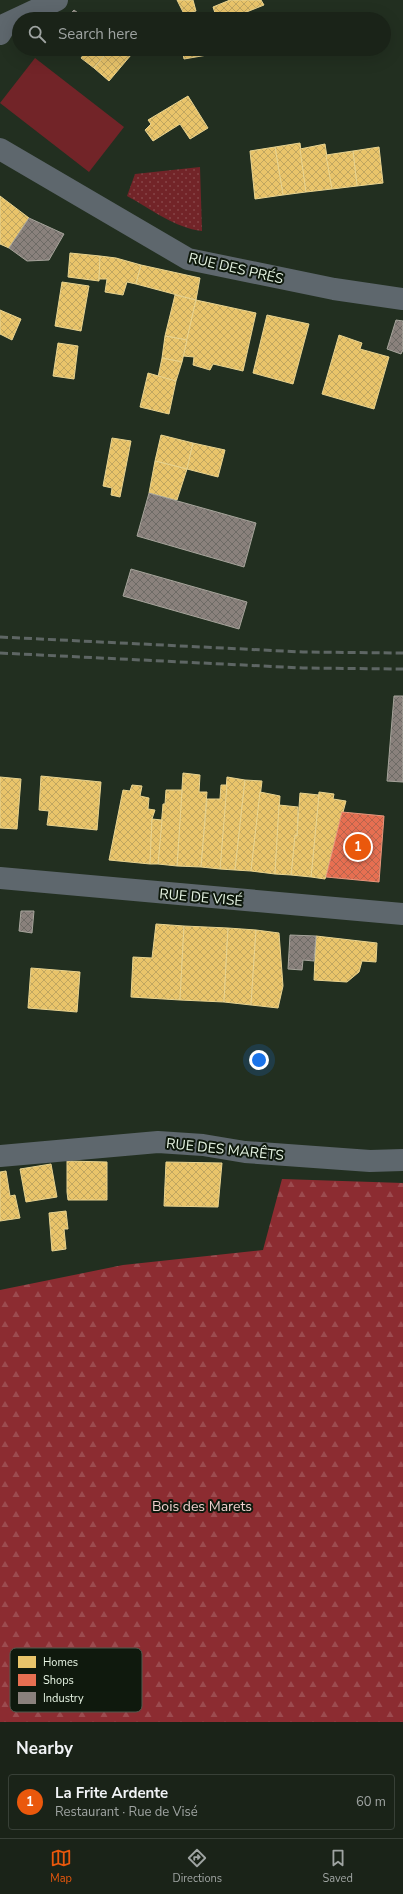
<!DOCTYPE html>
<meta charset="utf-8">
<style>
body{margin:0;font-family:"Nunito Sans",sans-serif;background:#272f25;color:#f1f3f6}
.you{position:absolute;left:259px;top:1060px;width:14px;height:14px;margin:-10px;border:3px solid #fff;border-radius:50%;background:#1a73e8;box-shadow:0 0 0 6px #1a73e833}
.badge{display:grid;place-items:center;width:26px;height:26px;border-radius:50%;background:#ea580c;color:#fff;font-size:13px;font-weight:700}
.pin{position:absolute;translate:-50% -50%;border:2px solid #fff;box-shadow:0 1px 4px #0006}
.list{margin:0;padding:0;list-style:none}
h2{display:flex;justify-content:space-between;align-items:center;height:52px;margin:0;padding:0 16px;font-size:17px}
h2 small{font-size:13px;font-weight:400;color:#9fa4a2}
.list li{display:grid;grid-template-columns:26px 1fr auto;gap:12px;align-items:center;box-sizing:border-box;height:56px;margin:0 8px 8px;padding:0 8px;border:1px solid #384037;border-radius:4px}
.list b{display:block;font-size:15px;white-space:nowrap}
.list p{margin:0;font-size:13px;white-space:nowrap;color:#9fa4a2}
.list em{font-size:13px;font-style:normal;color:#9fa4a2}
.icon{flex:none;width:22px;height:22px;fill:none;stroke:currentColor;stroke-width:2;stroke-linecap:round;stroke-linejoin:round}
.map{position:relative;flex:none;width:403px;height:1722px;overflow:hidden}
.search{position:absolute;background:#1a2318;box-shadow:0 4px 16px #0002;left:12px;right:12px;top:12px;height:44px;display:flex;align-items:center;gap:10px;box-sizing:border-box;padding:0 14px;border-radius:22px;color:#9fa4a2;font-size:15px}
.sheet{height:116px;background:#1a2318}
nav{display:flex;justify-content:space-around;align-items:center;box-sizing:border-box;height:56px;border-top:1px solid #384037;background:#1a2318;font-size:11px;color:#9fa4a2}
nav a{display:grid;justify-items:center;gap:2px}
nav .on{color:#ea580c}
.map>svg:first-child{display:block}
.forest{fill:url(#forest-firs)}
.park{fill:url(#park-dots)}
.garden{fill:#722428}
.homes{fill:url(#homes-cross-hatch);stroke:#e8d38f}
.shops{fill:url(#shops-cross-hatch);stroke:#e7977d}
.industry{fill:url(#industry-cross-hatch);stroke:#a6a49b}
.lines{fill:none;stroke-linecap:round;stroke-linejoin:round}
.minor{stroke:#5e676d;stroke-width:22}
.rail{stroke:#5e6664;stroke-width:3;stroke-dasharray:8 4;stroke-linecap:butt}
.labels{text-anchor:middle;stroke-width:4;stroke-linejoin:round;paint-order:stroke}
.street-label{font-size:14px;fill:#e7f5e4;stroke:#0f190d}
.park-label{font-size:14px;fill:#efd0ce;stroke:#0f190d}
.key{fill:#0f190d;stroke:#505b4e;stroke-width:1}
.key-label{font-size:11px;fill:#e7f5e4}
</style>
<div class="map">
<svg width="403" height="1722" viewBox="0 0 403 1722">
<defs>
<pattern id="forest-firs" width="22" height="20" patternUnits="userSpaceOnUse"><rect width="22" height="20" fill="#8c2c31"/><path d="M5 1l3.5 6h-7zM16 11l3.5 6h-7z" fill="#9c4b4f"/></pattern>
<pattern id="park-dots" width="8" height="8" patternUnits="userSpaceOnUse"><rect width="8" height="8" fill="#722428"/><path d="M2 2h.1M6 6h.1" fill="none" stroke="#864447" stroke-width="1.8" stroke-linecap="round"/></pattern>
<pattern id="homes-cross-hatch" width="8" height="8" patternUnits="userSpaceOnUse"><rect width="8" height="8" fill="#e9c46a"/><path d="M0 0l8 8M0 8l8-8" fill="none" stroke="#c0a660"/></pattern>
<pattern id="shops-cross-hatch" width="8" height="8" patternUnits="userSpaceOnUse"><rect width="8" height="8" fill="#e76f51"/><path d="M0 0l8 8M0 8l8-8" fill="none" stroke="#b6644d"/></pattern>
<pattern id="industry-cross-hatch" width="8" height="8" patternUnits="userSpaceOnUse"><rect width="8" height="8" fill="#8a817c"/><path d="M0 0l8 8M0 8l8-8" fill="none" stroke="#6e6b66"/></pattern>
</defs>
<rect width="100%" height="100%" fill="#222f20"/>
<path class="forest" d="M282,1179L403,1183V1722H0V1290L123,1265L263,1250Z"/>
<path class="park" d="M200,167L202,231C175,228 151,209 127,196L135,174Z"/>
<path class="garden" d="M35,58L124,127L89,172L0,103Z"/>
<g class="homes">
<path d="M177,0H193L196,11L184,14Z"/>
<path d="M230,0H261L264,5L229,19H217L213,7Z"/>
<path d="M198,16L199,19H182Z"/>
<path d="M74,49H88L83,55Z"/>
<path d="M88,49H110L94,68L81,58Z"/>
<path d="M110,49H123L131,55L109,81L94,68Z"/>
<path d="M149,49H161L150,52Z"/>
<path d="M182,49H218L219,53L184,59Z"/>
<path d="M218,49H230L219,53Z"/>
<path d="M281,49H306L281,53Z"/>
<path d="M188,96L208,128L190,139L180,124L153,141L145,130L151,124L148,120Z"/>
<path d="M300,143L306,192L283,195L275,147Z"/>
<path d="M325,144L332,189L306,192L300,149Z"/>
<path d="M275,147L283,195L255,199L250,151Z"/>
<path d="M379,147L383,183L357,186L353,151Z"/>
<path d="M353,151L357,186L332,189L326,155Z"/>
<path d="M0,196L29,218L9,248L0,244Z"/>
<path d="M70,253L100,256L99,281L68,277Z"/>
<path d="M100,256L116,258L141,265L136,284L127,282L123,295L105,292L107,279H99Z"/>
<path d="M141,265L200,278L196,300L136,284Z"/>
<path d="M62,282L89,286L81,331L55,326Z"/>
<path d="M175,295L196,300L187,340L165,336Z"/>
<path d="M196,300L256,313L243,371L213,364L210,370L193,365L194,357L183,356Z"/>
<path d="M0,310L21,319L12,340L0,334Z"/>
<path d="M267,315L309,324L293,384L253,373Z"/>
<path d="M339,335L362,343L360,349L389,357L374,409L322,394Z"/>
<path d="M165,336L187,340L182,362L162,358Z"/>
<path d="M58,343L78,346L74,379L53,376Z"/>
<path d="M162,358L182,362L176,381L158,377Z"/>
<path d="M148,373L176,381L169,414L140,407Z"/>
<path d="M161,435L193,443L187,469L155,461Z"/>
<path d="M112,438L131,441L120,497L111,495L112,488L103,486Z"/>
<path d="M193,443L225,450L218,477L187,469Z"/>
<path d="M155,461L187,469L177,500L149,493Z"/>
<path d="M183,773L200,775L199,792H207L201,867L177,866Z"/>
<path d="M41,776L101,782L97,830L47,825L49,811L39,810Z"/>
<path d="M0,777L21,779L17,829L0,828Z"/>
<path d="M227,777L245,780L235,870L220,869Z"/>
<path d="M245,780L262,781L251,871L235,870Z"/>
<path d="M132,785L142,786L140,796L149,798L148,809L155,810L152,819L150,864L109,860L123,790L130,791Z"/>
<path d="M221,785H227L220,869L201,867L207,799H220Z"/>
<path d="M166,790H182L177,866L158,864L163,804H165Z"/>
<path d="M260,792L280,796L275,874L251,871Z"/>
<path d="M319,792L334,794L333,799L346,801L325,879L311,877Z"/>
<path d="M300,793L319,795L311,877L291,875L295,835L297,836Z"/>
<path d="M279,805L298,807L297,836L295,835L291,875L275,874Z"/>
<path d="M152,819L162,820L158,864H150Z"/>
<path d="M156,924L184,926L180,1000L131,997L133,957L152,958Z"/>
<path d="M184,926L228,928L224,1002L180,1000Z"/>
<path d="M228,928L256,930L251,1005L224,1002Z"/>
<path d="M256,930L279,933L283,986L278,1008L251,1005Z"/>
<path d="M316,936L377,943L376,962L362,961L359,972L347,982L314,980Z"/>
<path d="M31,968L80,972L77,1012L28,1008Z"/>
<path d="M67,1161L107,1162V1200H68L67,1192Z"/>
<path d="M166,1162L222,1163L218,1207L164,1206Z"/>
<path d="M51,1164L57,1197L26,1202L20,1169Z"/>
<path d="M6,1171L10,1196L15,1195L20,1218L0,1221V1172Z"/>
<path d="M66,1211L68,1229H64L66,1249L52,1251L49,1213Z"/>
</g>
<path class="shops" d="M342,812L384,816L379,882L326,877Z"/>
<g class="industry">
<path d="M74,10L86,19H66Z"/>
<path d="M29,218L64,234L49,260L27,261L9,248Z"/>
<path d="M396,320L403,321V350L401,354L387,349Z"/>
<path d="M149,493L256,523L244,567L137,536Z"/>
<path d="M131,569L247,602L239,629L123,596Z"/>
<path d="M394,696H403V782L387,781Z"/>
<path d="M21,911H34L32,933L19,931Z"/>
<path d="M290,935L316,936L314,961L303,960L302,970L288,969Z"/>
</g>
<g class="lines">
<g class="minor">
<path d="M0,34L6,24L57,0"/>
<path d="M0,149L188,259L334,289L403,299"/>
<path d="M0,878L403,914"/>
<path d="M0,1156L158,1142L203,1145L245,1152L370,1161L403,1160"/>
</g>
<g class="rail">
<path d="M0,637L303,652L403,653"/>
<path d="M0,653L303,668L403,669"/>
</g>
</g>
<g class="labels">
<g class="street-label">
<text transform="translate(236 268) rotate(13)" y="5">RUE DES PRÉS</text>
<text transform="translate(201 897) rotate(5)" y="5">RUE DE VISÉ</text>
<text transform="translate(225 1149) rotate(6)" y="5">RUE DES MARÊTS</text>
</g>
<g class="park-label">
<text x="202" y="1511">Bois des Marets</text>
</g>
</g>
<rect x="10" y="1648" width="132" height="64" rx="6" class="key"/>
<rect x="18" y="1656" width="18" height="12" fill="#e9c46a"/>
<rect x="18" y="1674" width="18" height="12" fill="#e76f51"/>
<rect x="18" y="1692" width="18" height="12" fill="#8a817c"/>
<g class="key-label">
<text x="43" y="1666">Homes</text>
<text x="43" y="1684">Shops</text>
<text x="43" y="1702">Industry</text>
</g>
</svg>
<div class="you"></div>
<div class="pin badge" style="left:358px;top:847px">1</div>
<div class="search"><svg class="icon" aria-label="search" viewBox="0 0 24 24"><circle cx="10" cy="10" r="6"/><path d="M15 15l6 6"/></svg>Search here</div>
</div>
<section class="sheet">
<h2>Nearby<small></small></h2>
<ul class="list">
<li><span class="badge">1</span><div><b>La Frite Ardente</b><p>Restaurant · Rue de Visé</p></div><em>60 m</em></li>
</ul>
</section>
<nav>
<a class="on"><svg class="icon" aria-label="map" viewBox="0 0 24 24"><path d="M3 6l6-2 6 2 6-2v14l-6 2-6-2-6 2zM9 4v14M15 6v14"/></svg>Map</a>
<a><svg class="icon" aria-label="directions" viewBox="0 0 24 24"><path d="M12 3l9 9-9 9-9-9zM9 14v-3h6M13 9l2 2-2 2"/></svg>Directions</a>
<a><svg class="icon" aria-label="saved" viewBox="0 0 24 24"><path d="M7 4h10v16l-5-4-5 4z"/></svg>Saved</a>
</nav>
